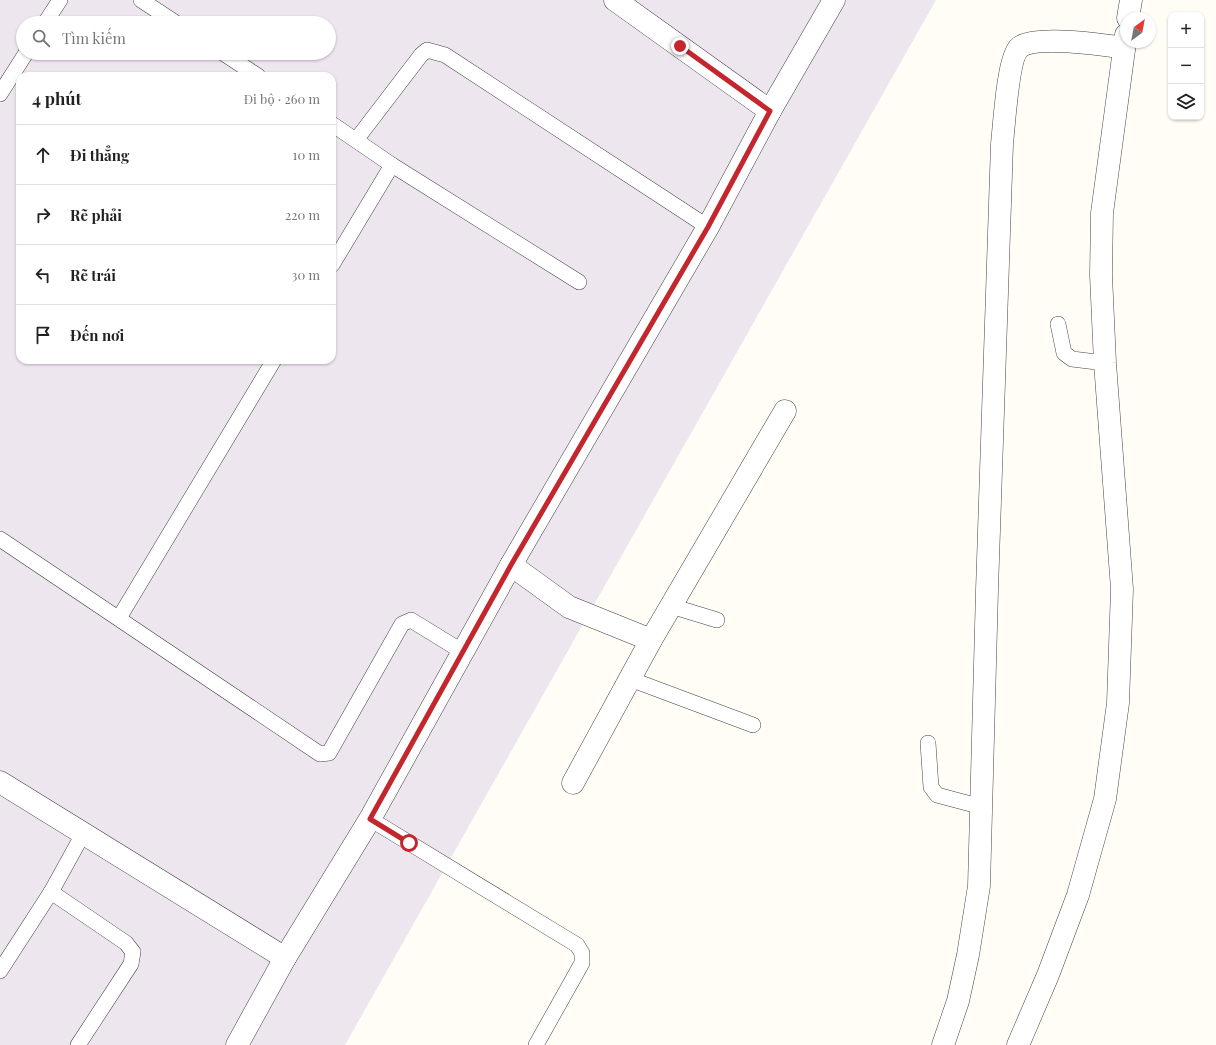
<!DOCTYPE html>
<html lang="vi">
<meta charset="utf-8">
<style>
body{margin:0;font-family:"Playfair Display",serif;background:#f6f6f6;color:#222}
.controls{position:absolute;right:12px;top:12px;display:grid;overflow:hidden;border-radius:8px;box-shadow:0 1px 3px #0004}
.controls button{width:36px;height:36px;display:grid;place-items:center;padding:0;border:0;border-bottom:1px solid #e0e0e0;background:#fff;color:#222;font:20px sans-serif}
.compass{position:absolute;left:1120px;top:12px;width:36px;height:36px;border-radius:50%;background:#fff;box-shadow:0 1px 3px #0004;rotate:32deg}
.stop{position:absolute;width:12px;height:12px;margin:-9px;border:3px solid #c4262e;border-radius:50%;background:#fff}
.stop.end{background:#c4262e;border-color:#fff;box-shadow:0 1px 4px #0008}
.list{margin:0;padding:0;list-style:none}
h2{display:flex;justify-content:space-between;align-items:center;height:52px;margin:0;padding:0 16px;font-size:17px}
h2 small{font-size:13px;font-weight:400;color:#767676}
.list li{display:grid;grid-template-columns:26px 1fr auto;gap:12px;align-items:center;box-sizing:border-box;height:60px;padding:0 16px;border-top:1px solid #e0e0e0}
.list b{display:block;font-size:15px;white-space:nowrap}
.list em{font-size:13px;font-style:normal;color:#767676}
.icon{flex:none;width:22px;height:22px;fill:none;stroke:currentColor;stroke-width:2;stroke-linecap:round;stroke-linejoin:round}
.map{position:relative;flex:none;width:1216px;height:1045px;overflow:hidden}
.search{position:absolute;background:#fff;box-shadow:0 1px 3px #0004;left:16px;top:16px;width:320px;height:44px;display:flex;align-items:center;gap:10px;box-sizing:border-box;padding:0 14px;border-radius:22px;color:#767676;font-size:15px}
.panel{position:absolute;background:#fff;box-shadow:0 1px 3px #0004;left:16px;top:72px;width:320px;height:292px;border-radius:12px}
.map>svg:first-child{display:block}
.industrial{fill:#eee6ef;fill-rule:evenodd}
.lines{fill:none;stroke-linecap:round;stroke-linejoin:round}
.service-casing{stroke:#444;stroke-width:16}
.minor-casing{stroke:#444;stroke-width:23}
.service{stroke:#fff;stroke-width:15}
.minor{stroke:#fff;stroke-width:22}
.route{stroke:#c4262e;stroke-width:5}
</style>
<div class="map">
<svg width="1216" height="1045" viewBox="0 0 1216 1045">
<rect width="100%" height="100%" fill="#fffdf5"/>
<path class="industrial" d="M0,0H936L345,1045H0ZM23,23H329V53H23ZM20,76H332V360H20Z"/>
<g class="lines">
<defs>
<g id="service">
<path d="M141,0L176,23"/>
<path d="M45,23L60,0"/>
<path d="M223,53L258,76"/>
<path d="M0,94L26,53"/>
<path d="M332,124L392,165L579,282"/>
<path d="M356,140L421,55L427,50L445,55L708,227"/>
<path d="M332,265L392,165"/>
<path d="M1058,324L1064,353L1072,359L1105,363"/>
<path d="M0,539L320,754L329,753L402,624L411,620L463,652"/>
<path d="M671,606L717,620"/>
<path d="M119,618L274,360"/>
<path d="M630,679L753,725"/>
<path d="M928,743L931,787L937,795L982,807"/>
<path d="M370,819L577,945L582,953V963L536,1045"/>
<path d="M51,892L126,943L133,952L131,964L78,1045"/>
<path d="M0,971L51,892L83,834"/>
</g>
<g id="minor">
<path d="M615,0L770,111"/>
<path d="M1128,18L1131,0"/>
<path d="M511,565L569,607L651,640L573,783"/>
<path d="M651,640L785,411"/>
<path d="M0,782L285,958"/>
<path d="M237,1045L285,958L370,819L511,565L708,227L770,111L834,0"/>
<path d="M943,1045L958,1001L968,955L979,886L987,590L1002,144C1004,126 1008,58 1019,48C1031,34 1105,45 1124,48"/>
<path d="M1018,1045L1048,975L1078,895L1105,799L1118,703L1122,589L1105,363L1101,275L1102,213L1126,35"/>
</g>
</defs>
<use href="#service" class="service-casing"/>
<use href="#minor" class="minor-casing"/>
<use href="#service" class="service"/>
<use href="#minor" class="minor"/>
</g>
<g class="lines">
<path class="route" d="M409,843L370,819L511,565L708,227L770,111L680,46"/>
</g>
</svg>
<div class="controls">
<button>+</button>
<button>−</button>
<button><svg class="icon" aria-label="layers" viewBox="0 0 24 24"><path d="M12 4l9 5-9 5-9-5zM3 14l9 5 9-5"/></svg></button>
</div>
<svg class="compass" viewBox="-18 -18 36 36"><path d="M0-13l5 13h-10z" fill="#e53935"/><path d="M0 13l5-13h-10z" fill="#767676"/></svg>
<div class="stop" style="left:409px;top:843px"></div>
<div class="stop end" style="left:680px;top:46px"></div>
<div class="search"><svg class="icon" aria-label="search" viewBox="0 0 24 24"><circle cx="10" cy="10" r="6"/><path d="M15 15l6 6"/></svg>Tìm kiếm</div>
<section class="panel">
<h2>4 phút<small>Đi bộ · 260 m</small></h2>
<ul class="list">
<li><svg class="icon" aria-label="ahead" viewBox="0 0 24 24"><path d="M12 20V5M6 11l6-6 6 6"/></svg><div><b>Đi thẳng</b></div><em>10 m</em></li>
<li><svg class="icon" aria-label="right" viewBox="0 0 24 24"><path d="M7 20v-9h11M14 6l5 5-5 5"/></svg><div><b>Rẽ phải</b></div><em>220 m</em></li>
<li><svg class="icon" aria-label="left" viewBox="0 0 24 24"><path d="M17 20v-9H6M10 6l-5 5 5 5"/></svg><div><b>Rẽ trái</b></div><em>30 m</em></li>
<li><svg class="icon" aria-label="arrive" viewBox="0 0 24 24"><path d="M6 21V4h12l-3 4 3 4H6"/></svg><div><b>Đến nơi</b></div></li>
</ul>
</section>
</div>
